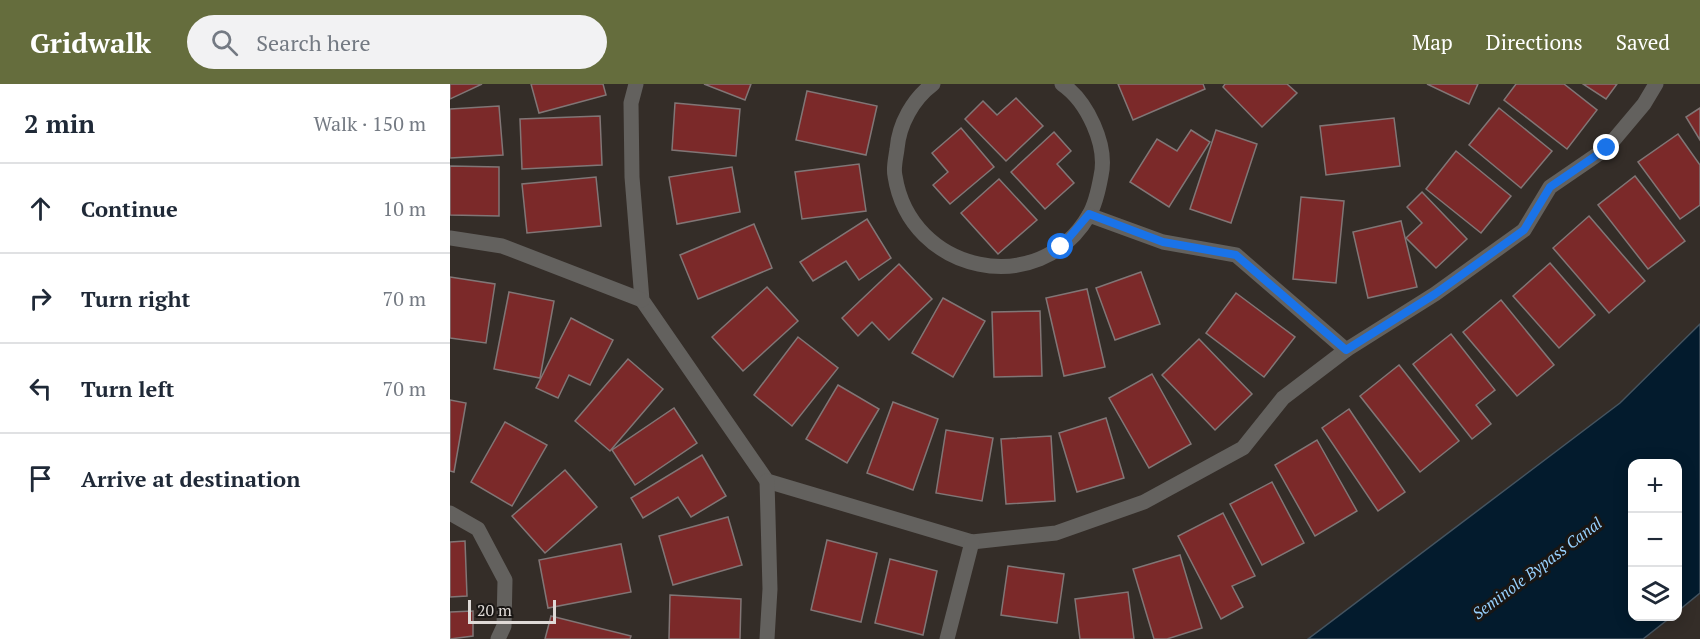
<!DOCTYPE html>
<meta charset="utf-8">
<style>
body{margin:0;font-family:"PT Serif",serif;background:#f2f2f3;color:#1f2937}
.controls{position:absolute;right:18px;bottom:18px;display:grid;overflow:hidden;border-radius:12px;box-shadow:0 3px 15px #0003}
.controls button{width:54px;height:54px;display:grid;place-items:center;padding:0;border:0;border-bottom:2px solid #e0e1e3;background:#fff;color:#1f2937;font:30px sans-serif}
.scale{position:absolute;left:18px;bottom:15px;width:88px;box-sizing:border-box;padding-left:6px;border:3px solid #dfdad7;border-top:0;font-size:16px;line-height:21px;white-space:nowrap;color:#dfdad7;-webkit-text-stroke:4px #191614;paint-order:stroke}
.stop{position:absolute;width:18px;height:18px;margin:-14px;border:4px solid #1a73e8;border-radius:50%;background:#fff}
.stop.end{background:#1a73e8;border-color:#fff;box-shadow:0 2px 6px #0008}
.list{margin:0;padding:0;list-style:none}
h2{display:flex;justify-content:space-between;align-items:center;height:78px;margin:0;padding:0 24px;font-size:26px}
h2 small{font-size:20px;font-weight:400;color:#747a83}
.list li{display:grid;grid-template-columns:39px 1fr auto;gap:18px;align-items:center;box-sizing:border-box;height:90px;padding:0 24px;border-top:2px solid #e0e1e3}
.list b{display:block;font-size:22px;white-space:nowrap}
.list em{font-size:20px;font-style:normal;color:#747a83}
.icon{flex:none;width:33px;height:33px;fill:none;stroke:currentColor;stroke-width:2;stroke-linecap:round;stroke-linejoin:round}
.map{position:relative;flex:none;width:1250px;height:555px;overflow:hidden}
header{display:flex;align-items:center;gap:36px;box-sizing:border-box;height:84px;padding:0 30px;background:#656d3d;color:#fff}
header strong{font-size:28px}
nav{display:flex;gap:33px;margin-inline-start:auto;font-size:21px}
.search{width:420px;height:54px;background:#f2f2f3;display:flex;align-items:center;gap:15px;box-sizing:border-box;padding:0 21px;border-radius:33px;color:#747a83;font-size:22px}
main{display:flex}
aside{flex:1;background:#fff}
.map>svg:first-child{display:block}
.water{fill:#031b2d;stroke:#455460;stroke-width:1.5}
.building{fill:#7b2929;stroke:#817676;stroke-width:1.5}
.lines{fill:none;stroke-linecap:round;stroke-linejoin:round}
.minor{stroke:#63615e;stroke-width:15}
.route{stroke:#1a73e8;stroke-width:8}
.labels{text-anchor:middle;stroke-width:6;stroke-linejoin:round;paint-order:stroke}
.water-label{font-size:16px;font-style:italic;fill:#97d0fd;stroke:#191614}
</style>
<header>
<strong>Gridwalk</strong>
<div class="search"><svg class="icon" aria-label="search" viewBox="0 0 24 24"><circle cx="10" cy="10" r="6"/><path d="M15 15l6 6"/></svg>Search here</div>
<nav><a>Map</a><a>Directions</a><a>Saved</a></nav>
</header>
<main>
<aside>
<h2>2 min<small>Walk · 150 m</small></h2>
<ul class="list">
<li><svg class="icon" aria-label="ahead" viewBox="0 0 24 24"><path d="M12 20V5M6 11l6-6 6 6"/></svg><div><b>Continue</b></div><em>10 m</em></li>
<li><svg class="icon" aria-label="right" viewBox="0 0 24 24"><path d="M7 20v-9h11M14 6l5 5-5 5"/></svg><div><b>Turn right</b></div><em>70 m</em></li>
<li><svg class="icon" aria-label="left" viewBox="0 0 24 24"><path d="M17 20v-9H6M10 6l-5 5 5 5"/></svg><div><b>Turn left</b></div><em>70 m</em></li>
<li><svg class="icon" aria-label="arrive" viewBox="0 0 24 24"><path d="M6 21V4h12l-3 4 3 4H6"/></svg><div><b>Arrive at destination</b></div></li>
</ul>
</aside>
<div class="map">
<svg width="1250" height="555" viewBox="0 0 1250 555">
<rect width="100%" height="100%" fill="#342d28"/>
<path class="water" d="M1250,240V509L1228,527V380H1182V532L1221,533L1193,555H858L1170,319Z"/>
<g class="building">
<path d="M0,0H32L0,15Z"/>
<path d="M81,0H153L156,11L89,29Z"/>
<path d="M254,0H301L295,16Z"/>
<path d="M668,0H753L755,5L683,36Z"/>
<path d="M775,0H837L847,9L812,43L773,3Z"/>
<path d="M977,0H1028L1019,20Z"/>
<path d="M1066,0H1114L1147,26L1117,65L1054,16Z"/>
<path d="M1133,0H1167L1156,15Z"/>
<path d="M357,7L427,22L416,71L346,56Z"/>
<path d="M566,14L593,42L556,77L515,35L533,17L547,31Z"/>
<path d="M225,19L290,25L286,72L222,66Z"/>
<path d="M49,22L53,71L0,74V25Z"/>
<path d="M1049,24L1102,67L1071,104L1019,61Z"/>
<path d="M1250,24V56L1236,33Z"/>
<path d="M150,32L152,81L72,85L70,35Z"/>
<path d="M944,34L950,82L876,91L870,42Z"/>
<path d="M511,44L544,83L500,120L483,101L498,88L482,69Z"/>
<path d="M741,46L760,58L719,123L680,98L707,55L727,67Z"/>
<path d="M766,46L807,60L781,139L740,125Z"/>
<path d="M604,48L621,67L607,80L624,99L595,125L561,88Z"/>
<path d="M1228,50L1250,81V121L1230,135L1188,78Z"/>
<path d="M1006,67L1061,112L1031,149L976,105Z"/>
<path d="M409,80L416,127L352,135L345,88Z"/>
<path d="M0,82L49,83V132L0,131Z"/>
<path d="M282,83L290,128L227,140L219,93Z"/>
<path d="M1185,92L1235,157L1198,185L1148,121Z"/>
<path d="M146,93L151,142L77,149L72,100Z"/>
<path d="M549,95L587,136L548,170L511,129Z"/>
<path d="M972,108L1017,155L986,184L956,154L972,139L957,123Z"/>
<path d="M851,113L894,117L886,199L843,195Z"/>
<path d="M1139,132L1195,197L1159,229L1103,164Z"/>
<path d="M417,135L441,174L409,196L396,177L363,197L350,178Z"/>
<path d="M951,137L967,203L918,214L903,148Z"/>
<path d="M304,140L322,184L248,215L230,171Z"/>
<path d="M1100,179L1145,231L1109,264L1063,212Z"/>
<path d="M449,180L482,215L439,256L422,238L408,252L392,234Z"/>
<path d="M691,188L710,240L665,256L646,204Z"/>
<path d="M0,193L45,200L36,259L0,254Z"/>
<path d="M317,203L348,237L293,287L262,253Z"/>
<path d="M637,205L655,283L614,292L596,214Z"/>
<path d="M59,208L104,217L90,294L44,285Z"/>
<path d="M786,209L845,253L814,293L756,249Z"/>
<path d="M493,214L535,237L503,293L462,269Z"/>
<path d="M1051,216L1104,281L1067,312L1013,248Z"/>
<path d="M590,227L592,292L544,293L542,228Z"/>
<path d="M121,234L163,256L140,301L119,291L108,314L86,304Z"/>
<path d="M1001,250L1045,306L1026,321L1041,340L1022,355L963,280Z"/>
<path d="M348,253L388,284L342,342L304,311Z"/>
<path d="M749,255L802,310L765,346L712,291Z"/>
<path d="M178,275L213,305L160,367L125,337Z"/>
<path d="M949,281L1009,357L970,388L910,312Z"/>
<path d="M702,290L741,360L699,384L659,314Z"/>
<path d="M388,301L429,325L397,379L356,355Z"/>
<path d="M0,316L16,319L4,388L0,387Z"/>
<path d="M443,318L488,335L463,406L417,389Z"/>
<path d="M224,324L247,359L185,401L162,366Z"/>
<path d="M899,325L955,408L928,427L872,344Z"/>
<path d="M656,334L674,394L627,408L609,349Z"/>
<path d="M55,338L97,361L62,422L21,398Z"/>
<path d="M496,346L543,354L532,417L486,409Z"/>
<path d="M601,352L605,417L556,420L551,355Z"/>
<path d="M867,356L907,427L865,452L825,381Z"/>
<path d="M252,371L276,412L241,433L228,413L193,434L181,414Z"/>
<path d="M115,386L147,423L95,469L62,432Z"/>
<path d="M822,398L854,459L812,481L780,420Z"/>
<path d="M773,429L805,492L782,502L793,523L771,535L728,452Z"/>
<path d="M278,433L292,481L223,501L209,452Z"/>
<path d="M377,456L427,469L411,538L361,526Z"/>
<path d="M15,457L17,512L0,513V458Z"/>
<path d="M171,460L181,508L98,524L89,476Z"/>
<path d="M730,471L752,544L717,555H704L683,485Z"/>
<path d="M440,475L487,487L473,551L425,539Z"/>
<path d="M558,482L614,490L607,539L551,531Z"/>
<path d="M678,508L684,555H630L625,515Z"/>
<path d="M220,511L291,515L290,555H219Z"/>
<path d="M23,527V552L0,555V528Z"/>
<path d="M101,532L181,552L180,555H95Z"/>
</g>
<g class="lines">
<g class="minor">
<path d="M186,0L181,19L182,93L192,216L317,397L522,458L606,449L694,418L793,364L833,314L896,266L985,210L1074,146L1100,103L1157,64L1194,20L1206,0"/>
<path d="M483,0C463,15 449,40 447,65C446,73 443,84 445,92C460,189 589,217 639,131C645,121 649,103 651,92C658,61 637,17 612,0"/>
<path d="M639,131L713,158L786,171L896,266"/>
<path d="M0,154L52,162L192,216"/>
<path d="M0,429L28,445L55,496L54,542L48,555"/>
<path d="M317,555L320,505L317,397"/>
<path d="M497,555L522,458"/>
</g>
</g>
<g class="lines">
<path class="route" d="M611,163L639,130L713,158L786,171L896,266L985,210L1074,146L1100,103L1157,64"/>
</g>
<g class="labels">
<g class="water-label">
<text transform="translate(1087 484) rotate(-37)" y="6">Seminole Bypass Canal</text>
</g>
</g>
</svg>
<div class="controls">
<button>+</button>
<button>−</button>
<button><svg class="icon" aria-label="layers" viewBox="0 0 24 24"><path d="M12 4l9 5-9 5-9-5zM3 14l9 5 9-5"/></svg></button>
</div>
<div class="scale">20 m</div>
<div class="stop" style="left:611px;top:163px"></div>
<div class="stop end" style="left:1157px;top:64px"></div>
</div>
</main>
